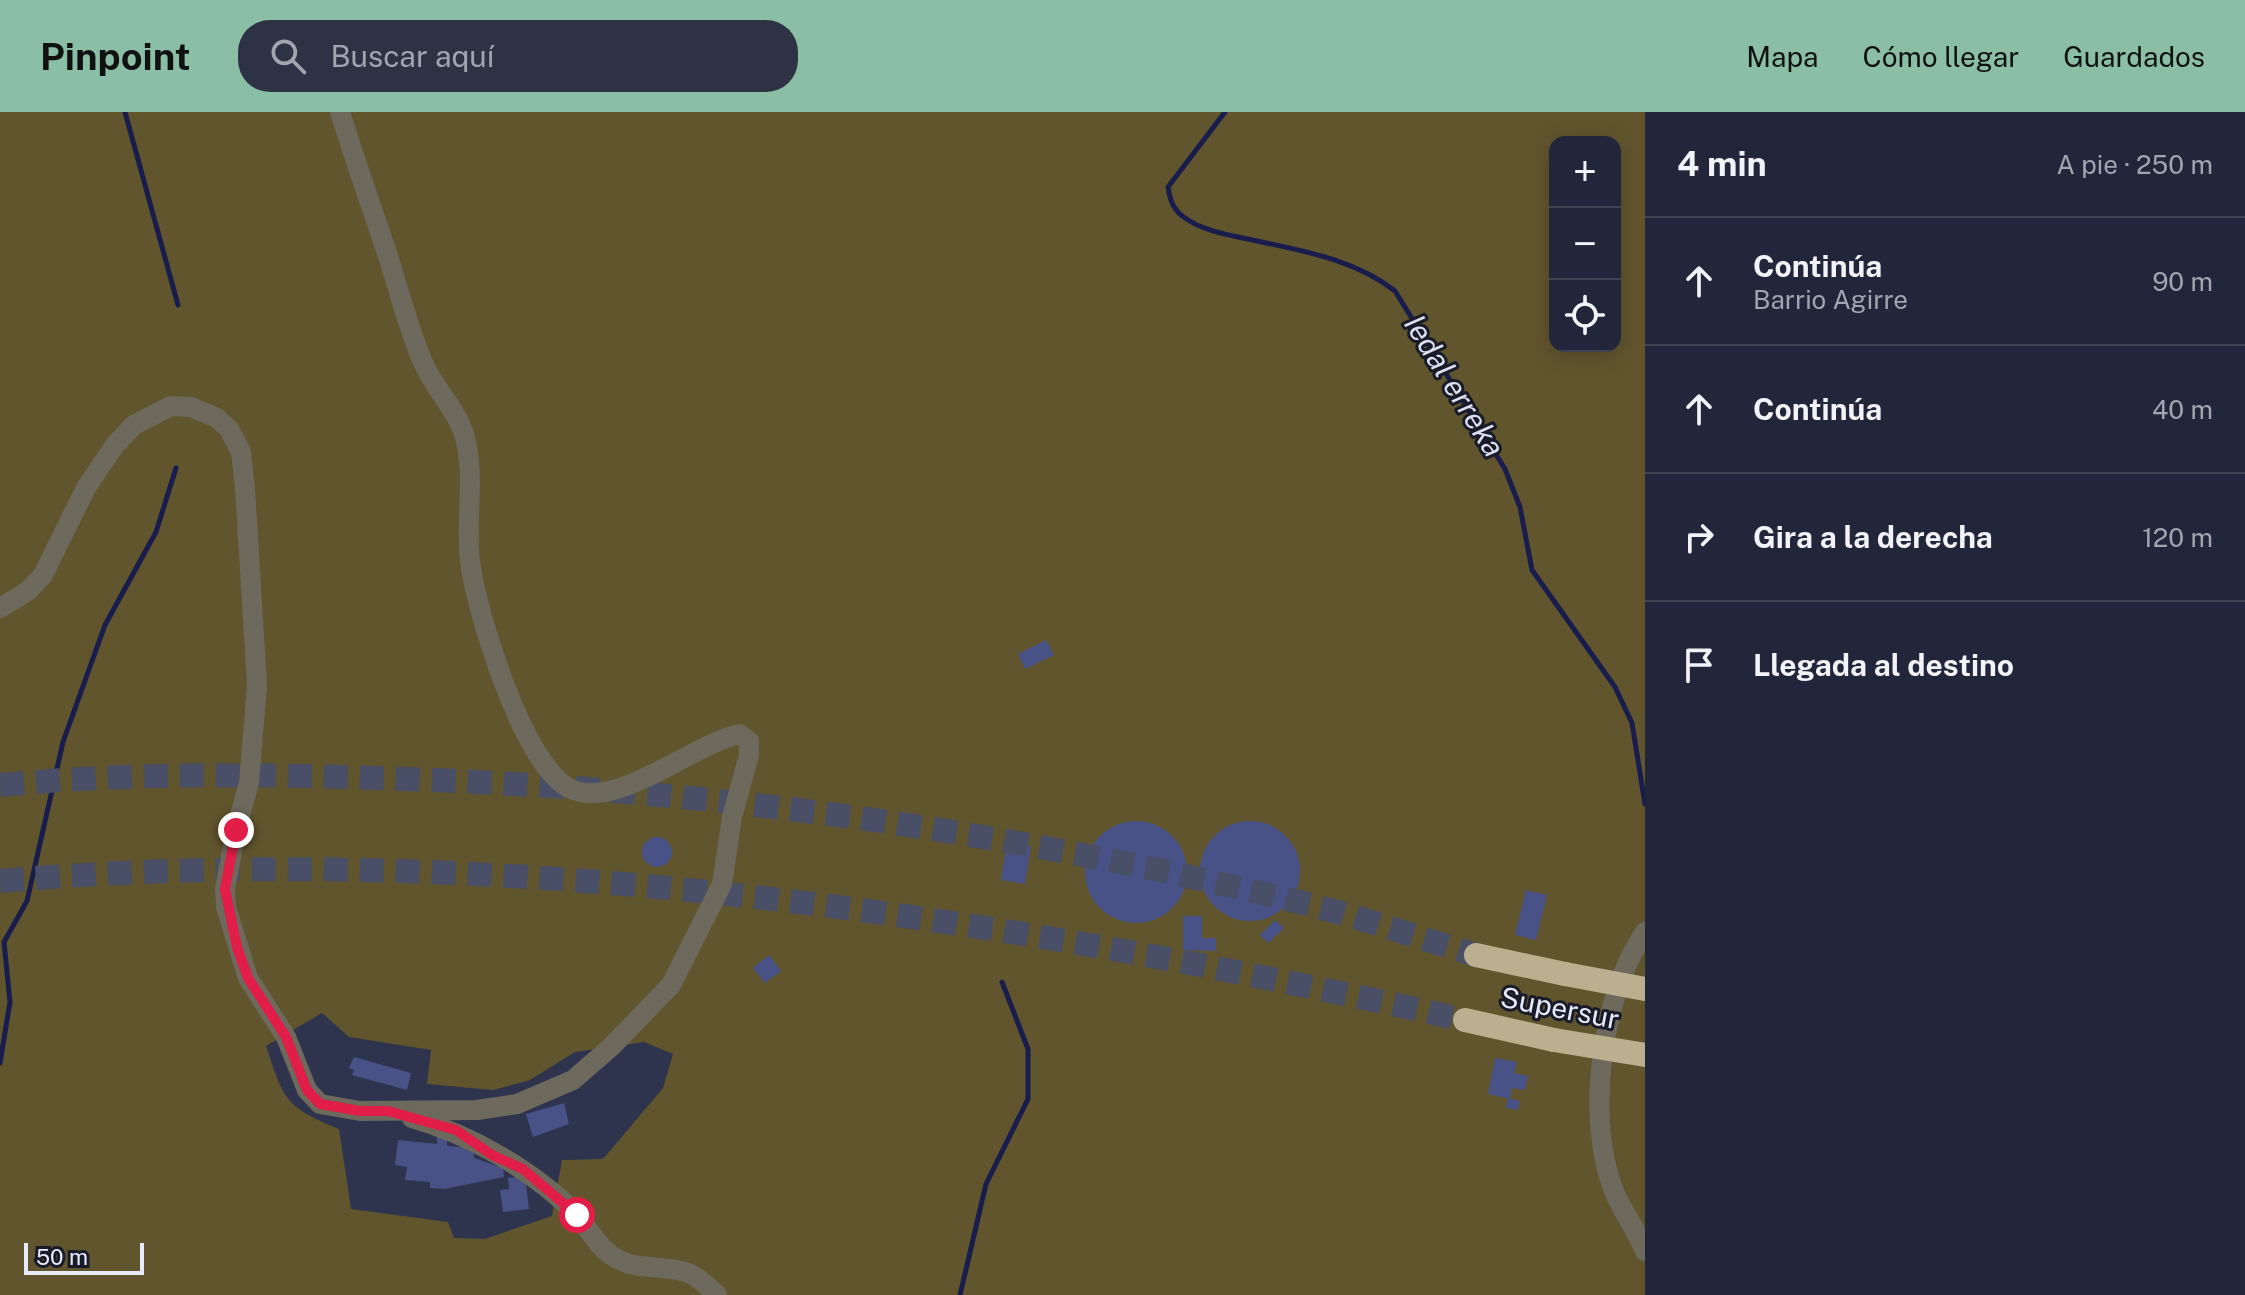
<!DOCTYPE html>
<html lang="es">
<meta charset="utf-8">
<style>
body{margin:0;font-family:"Public Sans",sans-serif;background:#2e3245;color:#f1f3f6}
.controls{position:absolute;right:24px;top:24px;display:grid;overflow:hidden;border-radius:16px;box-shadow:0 4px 20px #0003}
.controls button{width:72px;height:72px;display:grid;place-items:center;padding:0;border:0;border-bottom:2px solid #3f4354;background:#22263a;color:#f1f3f6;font:40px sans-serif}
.scale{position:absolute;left:24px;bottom:20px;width:120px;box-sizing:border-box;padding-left:8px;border:4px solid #e7ebfc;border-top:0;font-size:22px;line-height:28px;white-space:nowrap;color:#e7ebfc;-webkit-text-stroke:6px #191c28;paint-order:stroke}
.stop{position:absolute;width:24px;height:24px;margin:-18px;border:6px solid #e11d48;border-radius:50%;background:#fff}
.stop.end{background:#e11d48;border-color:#fff;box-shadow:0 2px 8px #0008}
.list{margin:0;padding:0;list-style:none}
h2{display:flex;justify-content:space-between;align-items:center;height:104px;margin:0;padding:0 32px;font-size:34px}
h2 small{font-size:26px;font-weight:400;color:#a2a5af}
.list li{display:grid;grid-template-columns:52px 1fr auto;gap:24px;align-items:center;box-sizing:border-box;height:128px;padding:0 32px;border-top:2px solid #3f4354}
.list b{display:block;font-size:30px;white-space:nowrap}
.list p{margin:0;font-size:26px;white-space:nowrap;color:#a2a5af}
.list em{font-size:26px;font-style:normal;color:#a2a5af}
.icon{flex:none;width:44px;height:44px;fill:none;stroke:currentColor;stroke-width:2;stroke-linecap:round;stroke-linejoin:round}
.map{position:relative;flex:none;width:1645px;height:1183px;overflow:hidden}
header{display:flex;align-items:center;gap:48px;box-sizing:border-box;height:112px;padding:0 40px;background:#8abfa5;color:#111}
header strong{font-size:38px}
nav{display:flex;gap:44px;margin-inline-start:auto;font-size:28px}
.search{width:560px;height:72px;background:#2e3245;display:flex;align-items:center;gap:20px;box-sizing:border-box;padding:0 28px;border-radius:32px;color:#a2a5af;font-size:30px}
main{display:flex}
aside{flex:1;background:#22263a}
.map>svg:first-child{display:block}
.green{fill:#61552e;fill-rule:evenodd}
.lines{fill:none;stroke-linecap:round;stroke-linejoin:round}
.stream{stroke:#191d4d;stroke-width:5}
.building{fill:#495287}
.highway-tunnel{stroke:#4a4f68;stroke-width:24;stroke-dasharray:24 12;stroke-linecap:butt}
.minor{stroke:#6d695c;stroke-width:20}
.highway{stroke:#baaf8e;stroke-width:24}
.highway-bridge{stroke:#baaf8e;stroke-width:24}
.route{stroke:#e11d48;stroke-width:10}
.labels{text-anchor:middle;stroke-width:6;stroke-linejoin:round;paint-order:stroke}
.street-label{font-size:28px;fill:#e7ebfc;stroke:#191c28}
.water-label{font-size:30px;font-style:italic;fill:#dbdff0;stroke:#191c28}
</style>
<header>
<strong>Pinpoint</strong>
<div class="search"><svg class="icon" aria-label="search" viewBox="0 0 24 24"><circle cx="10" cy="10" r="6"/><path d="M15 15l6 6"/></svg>Buscar aquí</div>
<nav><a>Mapa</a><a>Cómo llegar</a><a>Guardados</a></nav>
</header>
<main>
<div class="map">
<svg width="1645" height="1183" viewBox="0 0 1645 1183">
<rect width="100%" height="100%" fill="#2e334e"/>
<path class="green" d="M0,0H1645V1183H0ZM1555,30H1615V234H1555ZM322,901L349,925L431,938L427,972L493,978L530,968L575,940L644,930L673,942L663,976L603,1047L562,1048L552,1104L485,1127L454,1126L448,1110L351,1097L339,1017C285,995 284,988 266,934Z"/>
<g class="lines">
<g class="stream">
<path d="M125,0L178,193"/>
<path d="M1225,0L1168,75C1170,88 1173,98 1185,106C1202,118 1224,122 1243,126C1296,138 1352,145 1395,179L1505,357L1520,395L1532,458L1615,575L1632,611L1645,692"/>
<path d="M0,951L10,890L4,830L27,789L63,630L105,513L156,420L176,356"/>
<path d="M960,1183L986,1072L1028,987V937L1002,870"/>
</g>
</g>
<g class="building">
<path d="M1046,528L1054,543L1025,557L1018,542Z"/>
<circle cx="1250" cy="759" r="50"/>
<circle cx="1136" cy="760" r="51"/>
<circle cx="657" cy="740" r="15"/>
<path d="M1007,731L1031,734L1025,772L1001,768Z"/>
<path d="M1526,778L1547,783L1536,828L1515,823Z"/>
<path d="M1183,804H1202V826H1216V839L1183,838Z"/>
<path d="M1275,808L1284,816L1268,831L1260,823Z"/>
<path d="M769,843L781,859L765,871L753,856Z"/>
<path d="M354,945L411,961L407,978L352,963L354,958L349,956Z"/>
<path d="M1495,946L1517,950L1514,961L1528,964L1525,978L1512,976L1510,987L1488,982Z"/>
<path d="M1508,986L1520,989L1518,998L1506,996Z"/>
<path d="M564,991L569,1012L533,1025L526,1002Z"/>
<path d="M437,1025H447V1034L473,1036L474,1046L503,1056L504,1065L444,1077L430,1076V1070L405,1068L407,1055L395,1053L398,1028L437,1032Z"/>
<path d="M525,1064L529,1097L503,1100L500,1078L509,1077L508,1066Z"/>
</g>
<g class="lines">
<g class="highway-tunnel">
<path d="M0,673C135,660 270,662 405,667C708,677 1009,719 1303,791C1361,805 1419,826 1476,843"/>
<path d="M0,769C485,727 992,802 1465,908"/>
</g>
<g class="minor">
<path d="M0,496L28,479L43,463L86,376L115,333L134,313L171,294L191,295L217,306L229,317L241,340L245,376L257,573L249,671L236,718L225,777L226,795L248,866L286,925L307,978L320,992L360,999L477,998L517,992L573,968L612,934L671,873L722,772L732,705L749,643V629L739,622C690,634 616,698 571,677C524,656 476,500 470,449C465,408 476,362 464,322C456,296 432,274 422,248C408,215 399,179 388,144C372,96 355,49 340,0"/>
<path d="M1645,820C1602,882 1586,1002 1612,1074C1620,1097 1636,1116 1645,1139"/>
<path d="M412,1006C469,1022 533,1058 575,1101C588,1114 595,1132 611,1143C633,1159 658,1153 682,1159C696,1162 707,1174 717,1183"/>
</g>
<g class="highway">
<path d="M1476,843L1565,862"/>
<path d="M1465,908L1554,928"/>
</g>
<g class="highway-bridge">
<path d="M1565,862L1645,877"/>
<path d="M1554,928L1645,943"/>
</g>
</g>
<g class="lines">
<path class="route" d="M236,718L225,777L237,835L248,866L286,925L307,978L320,992L360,999H388L456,1018L492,1043L523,1057L577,1103"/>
</g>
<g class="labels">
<g class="street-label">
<text transform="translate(1560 896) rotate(11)" y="10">Supersur</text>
</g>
<g class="water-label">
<text transform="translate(1454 274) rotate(58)" y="10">Iedal erreka</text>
</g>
</g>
</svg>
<div class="controls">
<button>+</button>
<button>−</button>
<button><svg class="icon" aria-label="locate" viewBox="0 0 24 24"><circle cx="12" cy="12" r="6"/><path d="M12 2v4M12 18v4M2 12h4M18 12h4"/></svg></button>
</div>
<div class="scale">50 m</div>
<div class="stop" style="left:577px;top:1103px"></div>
<div class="stop end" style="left:236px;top:718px"></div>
</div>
<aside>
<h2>4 min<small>A pie · 250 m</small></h2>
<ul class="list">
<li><svg class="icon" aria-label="ahead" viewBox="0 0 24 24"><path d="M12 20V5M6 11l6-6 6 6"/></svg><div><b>Continúa</b><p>Barrio Agirre</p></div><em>90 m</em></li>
<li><svg class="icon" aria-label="ahead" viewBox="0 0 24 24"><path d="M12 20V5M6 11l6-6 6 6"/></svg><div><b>Continúa</b></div><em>40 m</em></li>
<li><svg class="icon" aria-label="right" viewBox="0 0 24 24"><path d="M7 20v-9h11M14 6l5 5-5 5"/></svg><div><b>Gira a la derecha</b></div><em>120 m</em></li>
<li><svg class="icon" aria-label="arrive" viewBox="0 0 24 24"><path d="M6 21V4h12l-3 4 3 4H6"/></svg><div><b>Llegada al destino</b></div></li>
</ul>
</aside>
</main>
